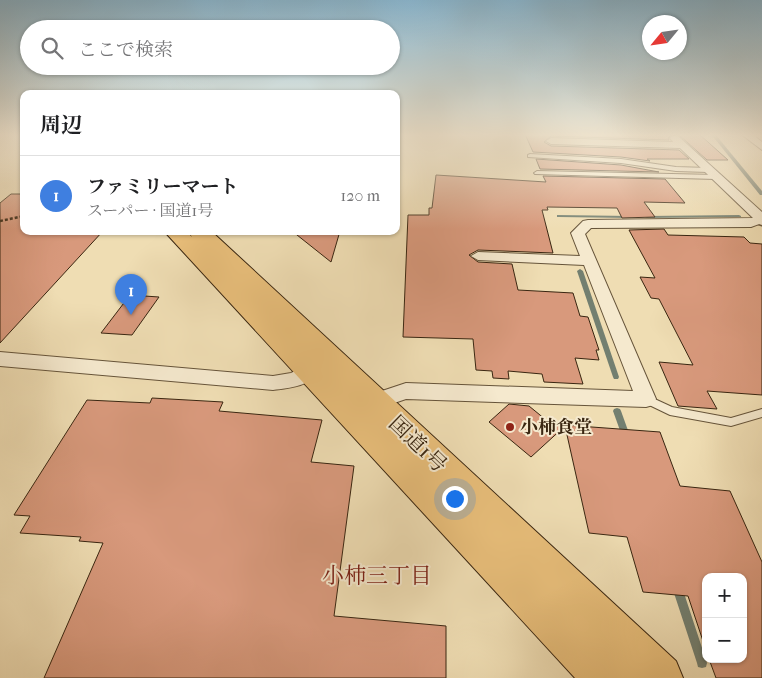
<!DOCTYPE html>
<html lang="ja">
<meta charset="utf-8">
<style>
body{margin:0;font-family:"IM FELL French Canon","Noto Serif JP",serif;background:#f6f6f6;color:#202124}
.controls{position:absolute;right:15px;bottom:15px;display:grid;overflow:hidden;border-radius:10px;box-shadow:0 1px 4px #0004}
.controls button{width:45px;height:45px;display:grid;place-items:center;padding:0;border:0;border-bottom:1px solid #e0e0e0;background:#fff;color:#202124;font:25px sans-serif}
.compass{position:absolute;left:642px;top:15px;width:45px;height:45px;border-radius:50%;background:#fff;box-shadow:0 1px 4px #0004;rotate:241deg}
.you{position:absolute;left:454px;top:498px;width:18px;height:18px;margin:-12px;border:4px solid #fff;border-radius:50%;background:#1a73e8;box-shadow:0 0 0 8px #1a73e833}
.badge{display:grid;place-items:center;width:32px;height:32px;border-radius:50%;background:#8f2418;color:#fff;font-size:16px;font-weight:700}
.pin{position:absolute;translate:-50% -41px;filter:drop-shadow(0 1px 2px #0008)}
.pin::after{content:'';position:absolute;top:26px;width:18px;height:15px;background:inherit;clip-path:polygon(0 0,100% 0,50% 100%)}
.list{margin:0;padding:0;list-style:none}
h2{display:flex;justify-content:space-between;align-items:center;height:65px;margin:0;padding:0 20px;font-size:21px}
h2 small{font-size:16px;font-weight:400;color:#757577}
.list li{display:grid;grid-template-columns:32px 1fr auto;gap:15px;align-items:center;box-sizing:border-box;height:80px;padding:0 20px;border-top:1px solid #e0e0e0}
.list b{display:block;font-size:19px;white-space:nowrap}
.list p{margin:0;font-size:16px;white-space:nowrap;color:#757577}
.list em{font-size:16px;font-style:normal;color:#757577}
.icon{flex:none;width:28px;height:28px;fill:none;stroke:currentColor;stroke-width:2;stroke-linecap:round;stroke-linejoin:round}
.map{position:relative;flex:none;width:762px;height:678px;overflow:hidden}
.search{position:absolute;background:#fff;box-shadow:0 1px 4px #0004;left:20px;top:20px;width:380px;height:55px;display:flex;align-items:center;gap:12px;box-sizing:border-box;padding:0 18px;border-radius:28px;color:#757577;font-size:19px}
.panel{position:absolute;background:#fff;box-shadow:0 1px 4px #0004;left:20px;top:90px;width:380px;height:145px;border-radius:10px}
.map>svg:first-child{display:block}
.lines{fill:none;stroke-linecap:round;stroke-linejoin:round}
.stream{fill:#737f70;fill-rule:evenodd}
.building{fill:#d8997c;stroke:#392611}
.service-casing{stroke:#66543a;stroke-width:2}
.minor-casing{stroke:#66543a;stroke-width:2}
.tertiary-casing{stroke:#66543a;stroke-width:3}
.trunk-casing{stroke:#392611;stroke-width:2}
.path{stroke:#392611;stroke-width:2.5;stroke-dasharray:3 2;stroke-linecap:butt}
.service{fill:#f5e9ce;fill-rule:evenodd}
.minor{fill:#f5e9ce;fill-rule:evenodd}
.tertiary{fill:#f5e9ce;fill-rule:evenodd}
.trunk{fill:#e8be7a;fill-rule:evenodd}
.poi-dot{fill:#8f2418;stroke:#f5e9ce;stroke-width:2}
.labels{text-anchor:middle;stroke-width:4;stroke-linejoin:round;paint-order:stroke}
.poi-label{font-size:18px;font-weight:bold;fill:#392611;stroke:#f5e9ce;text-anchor:start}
.near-street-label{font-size:21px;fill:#392611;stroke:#f5e9ce}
.near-neighbourhood-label{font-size:22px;fill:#7a1f14;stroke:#f5e9ce}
</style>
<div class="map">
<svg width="762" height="678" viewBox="0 0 762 678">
<rect width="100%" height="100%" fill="#efddb3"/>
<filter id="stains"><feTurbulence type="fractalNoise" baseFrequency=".004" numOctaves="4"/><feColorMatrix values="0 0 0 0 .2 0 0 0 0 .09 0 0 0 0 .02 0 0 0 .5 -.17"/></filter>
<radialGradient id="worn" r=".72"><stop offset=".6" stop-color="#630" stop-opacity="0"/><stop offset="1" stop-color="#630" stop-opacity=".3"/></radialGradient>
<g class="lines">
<g class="stream">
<path d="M711,134H715L762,191V195H760Z"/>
<path d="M557,215L630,216L632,217L630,218L559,217H557Z"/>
<path d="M739,215L741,216V217L647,218L645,217L647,216Z"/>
<path d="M580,269L583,271L619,377L618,379H614L613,377L577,271Z"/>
<path d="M617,408L620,409L621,411L630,436L629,438L626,439L623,438L622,436L613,411L614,409Z"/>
<path d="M677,582L680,584L682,587L707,663L706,667L702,668L698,667L697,663L672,587L674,584Z"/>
</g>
</g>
<g class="building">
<path d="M525,134H672L668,138L669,140L551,136L544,142L551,146L679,150L689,159H647L650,161L621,157L533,152Z"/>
<path d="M678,134H699L728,160H707Z"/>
<path d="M536,159L621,165L659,172L540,169Z"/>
<path d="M436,175L546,182L543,176L665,179L685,203L644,202L655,217L622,218L617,208L547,207L548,210H542L553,253L478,250L469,255L478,262L512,264L518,290L573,293L580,316L588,317L599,350H596L599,360L575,358L583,384L544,382L542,374L508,371L509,379L493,378L492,371L476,370L473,339L403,337L408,215H429V208H432Z"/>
<path d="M11,194H24V231H103L0,343V203Z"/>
<path d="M664,229L668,235L744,237L750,243L762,244V395L707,391L717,409L678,406L659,362L693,365L659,299L651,298L640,277L655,278L629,230Z"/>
<path d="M292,231H340L331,262Z"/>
<path d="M130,295L159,297L132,335L101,333Z"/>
<path d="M152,398L223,402L219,411L322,420L311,462L354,466L334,616L446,626V678H44L103,543L79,541L81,537L20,533L30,516L14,515L87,400L150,403Z"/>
<path d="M509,404L529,406L551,424L660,432L680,486L730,491L762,562V678H716L709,659H743V577H706V640L703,641L688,596L643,592L627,537L589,533L565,426L531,457L489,422Z"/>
</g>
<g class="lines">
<defs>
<g id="service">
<path d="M530,154L621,159L676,167L708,168L711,170L708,172L676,171L621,163L528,157V155Z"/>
<path d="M537,171L716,175L719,177L716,179L535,174L534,173Z"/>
<path d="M646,395L672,407L731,418L762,409V417L731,426L670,415L643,402L641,399L643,396Z"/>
</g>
<g id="minor">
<path d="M741,134H752L762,142V150Z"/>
<path d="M672,136H678L762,212V223L751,227L591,228L585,234L656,399L653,405L646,407L406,399L374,410L367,408L364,402L367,396L406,383L633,391L584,265L478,260L471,256L478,252L580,256L571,233L583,221L588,220L753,218L680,148L551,144L546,141L551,138L673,142L670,138Z"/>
<path d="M0,352L273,376L291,373L311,363L318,365L320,370C311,386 290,388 273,390L0,366Z"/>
</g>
<path id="tertiary" d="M762,214V225L756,223L754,219Z"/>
<path id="trunk" d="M164,231H186L192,237L188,231H211L676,661L683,678H575Z"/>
</defs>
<use href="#service" class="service-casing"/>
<use href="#minor" class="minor-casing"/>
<use href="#tertiary" class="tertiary-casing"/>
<use href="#trunk" class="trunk-casing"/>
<path class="path" d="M0,221L24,216"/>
<use href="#service" class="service"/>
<use href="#minor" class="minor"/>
<use href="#tertiary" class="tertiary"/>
<use href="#trunk" class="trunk"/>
</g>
<linearGradient id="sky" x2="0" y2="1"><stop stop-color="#89b7d1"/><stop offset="0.59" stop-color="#f8f0dd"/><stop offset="1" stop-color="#f8f0dd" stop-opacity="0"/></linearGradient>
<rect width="762" height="229" fill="url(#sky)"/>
<circle class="poi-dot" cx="510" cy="427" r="5"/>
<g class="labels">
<g class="poi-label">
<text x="520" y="433">小柿食堂</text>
</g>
<g class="near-street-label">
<text transform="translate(418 444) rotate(44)" y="7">国道1号</text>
</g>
<g class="near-neighbourhood-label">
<text x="377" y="583">小柿三丁目</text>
</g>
</g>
<rect width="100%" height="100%" filter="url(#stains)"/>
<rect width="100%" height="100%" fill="url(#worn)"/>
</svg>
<div class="controls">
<button>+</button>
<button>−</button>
</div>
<svg class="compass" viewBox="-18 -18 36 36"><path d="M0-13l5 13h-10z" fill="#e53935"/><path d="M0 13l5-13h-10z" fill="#757577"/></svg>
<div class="you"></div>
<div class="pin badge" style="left:131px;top:315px;background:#3f7fe0">1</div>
<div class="search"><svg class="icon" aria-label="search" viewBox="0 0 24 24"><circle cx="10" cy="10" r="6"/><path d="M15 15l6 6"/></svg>ここで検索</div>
<section class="panel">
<h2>周辺<small></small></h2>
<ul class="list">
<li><span class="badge" style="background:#3f7fe0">1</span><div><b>ファミリーマート</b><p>スーパー · 国道1号</p></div><em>120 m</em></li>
</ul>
</section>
</div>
